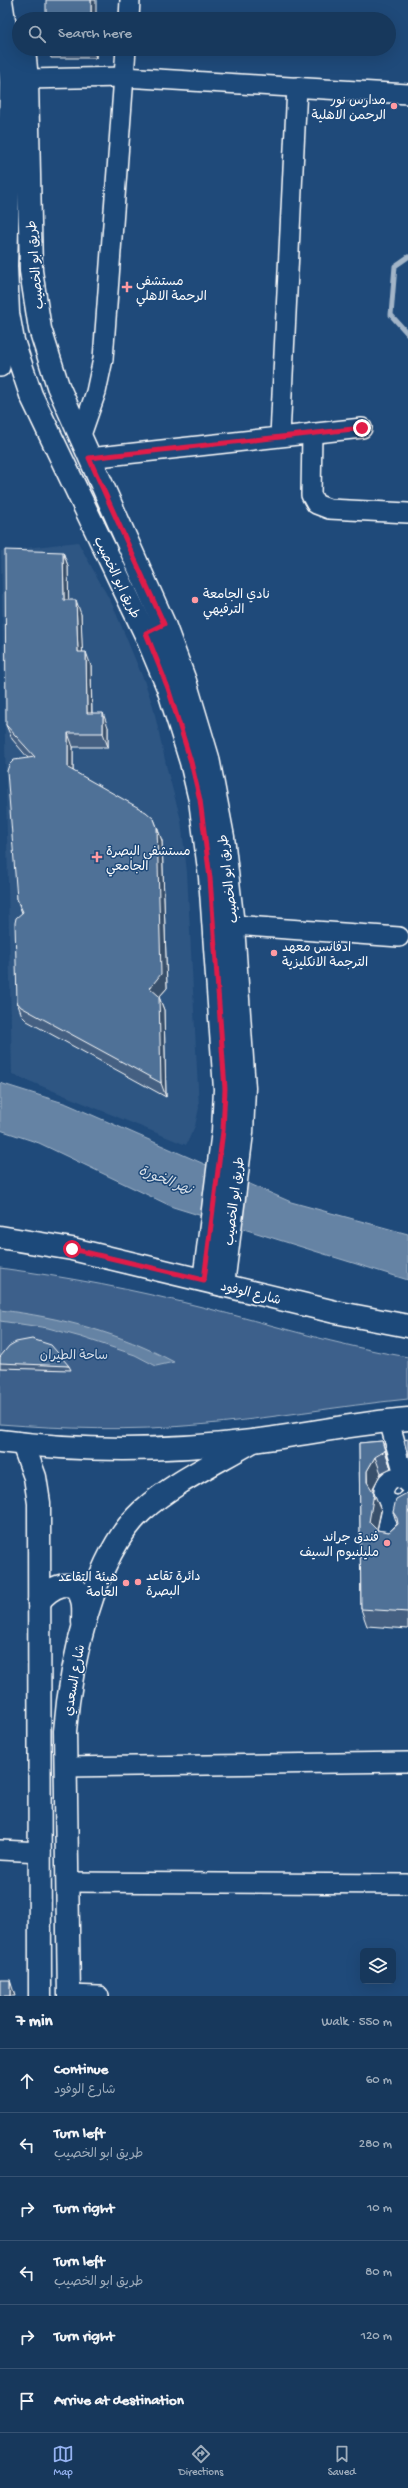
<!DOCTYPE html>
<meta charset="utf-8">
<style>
body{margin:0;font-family:"Gochi Hand","Playpen Sans Arabic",sans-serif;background:#203f62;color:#f1f3f6}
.controls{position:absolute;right:12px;bottom:12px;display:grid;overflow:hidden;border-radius:6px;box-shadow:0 4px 16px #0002}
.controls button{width:36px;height:36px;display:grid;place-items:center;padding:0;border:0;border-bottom:1px solid #365272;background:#17385c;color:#f1f3f6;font:20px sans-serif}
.stop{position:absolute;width:12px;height:12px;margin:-9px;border:3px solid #e11d48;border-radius:50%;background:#fff}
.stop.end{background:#e11d48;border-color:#fff;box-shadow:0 1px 4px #0008}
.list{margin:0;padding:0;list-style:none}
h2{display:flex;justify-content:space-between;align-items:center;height:52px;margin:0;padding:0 16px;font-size:17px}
h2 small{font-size:13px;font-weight:400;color:#9eacbb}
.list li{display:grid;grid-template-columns:26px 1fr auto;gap:12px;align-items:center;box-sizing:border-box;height:64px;padding:0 16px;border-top:1px solid #365272}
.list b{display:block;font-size:15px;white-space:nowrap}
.list p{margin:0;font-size:13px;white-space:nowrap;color:#9eacbb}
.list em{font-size:13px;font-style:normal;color:#9eacbb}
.icon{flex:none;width:22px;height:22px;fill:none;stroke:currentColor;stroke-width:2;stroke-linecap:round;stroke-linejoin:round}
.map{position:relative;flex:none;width:408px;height:1996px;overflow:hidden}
.search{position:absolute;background:#17385c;box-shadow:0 4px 16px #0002;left:12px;right:12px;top:12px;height:44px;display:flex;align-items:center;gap:10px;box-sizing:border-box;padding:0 14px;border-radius:22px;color:#9eacbb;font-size:15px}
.sheet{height:436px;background:#17385c}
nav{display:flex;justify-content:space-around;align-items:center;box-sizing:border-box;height:56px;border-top:1px solid #365272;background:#17385c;font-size:11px;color:#9eacbb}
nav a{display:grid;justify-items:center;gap:2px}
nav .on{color:#95b2f1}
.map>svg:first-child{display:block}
.built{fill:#2e5683}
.green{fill:#3c618b;stroke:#9eb0c5}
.water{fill:#6583a4;stroke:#a3b5c8}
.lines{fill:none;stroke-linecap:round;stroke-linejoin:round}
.stream{stroke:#a3b5c8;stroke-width:5}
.minor-casing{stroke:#fff;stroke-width:22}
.major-casing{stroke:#fff;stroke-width:25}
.minor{stroke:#1f4a7a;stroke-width:19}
.major{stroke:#1f4a7a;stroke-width:22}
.wall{fill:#456182;stroke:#fff}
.shaded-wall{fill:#384f6a;stroke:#fff}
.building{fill:#507197;stroke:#fff}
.route{stroke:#e11d48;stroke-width:5}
.poi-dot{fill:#ff9aa2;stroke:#1f4a7a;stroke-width:1.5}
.labels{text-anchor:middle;stroke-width:3;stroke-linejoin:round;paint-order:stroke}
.poi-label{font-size:13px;fill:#fff;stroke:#1f4a7a;text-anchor:start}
.street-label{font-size:13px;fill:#fff;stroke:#1f4a7a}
.park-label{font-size:13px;fill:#d8dfe8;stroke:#1f4a7a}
.water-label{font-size:14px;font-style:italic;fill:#d8e0e8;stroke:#1f4a7a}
</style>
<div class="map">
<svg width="408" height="1996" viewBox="0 0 408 1996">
<rect width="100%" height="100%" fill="#1f4a7a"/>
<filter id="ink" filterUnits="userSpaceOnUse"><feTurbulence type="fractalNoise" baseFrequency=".025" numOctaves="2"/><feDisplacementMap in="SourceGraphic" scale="8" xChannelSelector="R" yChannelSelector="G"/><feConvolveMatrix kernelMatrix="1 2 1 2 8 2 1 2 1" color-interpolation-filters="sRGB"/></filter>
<g filter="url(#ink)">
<path class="built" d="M78,542L113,606L145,683L153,706L167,769L181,820L187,872L199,1108L195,1126L186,1145L12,1074L1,551Z"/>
<path class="green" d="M0,1268C68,1277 135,1290 202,1307C271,1324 338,1346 408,1357V1399C338,1406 268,1419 197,1425C131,1431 66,1429 0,1424Z"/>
<g class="water">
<path d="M0,1083L67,1104L291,1202L408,1234V1280L173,1207L39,1143L0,1130Z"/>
<path d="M0,1310C60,1317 120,1333 174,1362L156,1366L135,1355L81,1337L48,1328L0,1321Z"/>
</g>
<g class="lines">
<path class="stream" d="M408,257L395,266L391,315L408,334"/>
<defs>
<g id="minor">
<path d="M129,19L130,0"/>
<path d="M27,79L124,77L408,94"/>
<path d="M0,367L7,322"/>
<path d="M312,433L311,495L316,504L329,509L408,513"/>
<path d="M280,436L297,87"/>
<path d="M80,438L96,392L103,359L126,49"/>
<path d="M89,458L362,428"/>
<path d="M233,925L399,937"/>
<path d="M389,1421L404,1474L402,1479"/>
<path d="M408,1484C390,1462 371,1502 395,1505C400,1506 405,1503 408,1499"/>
<path d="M393,1505L386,1536L393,1538"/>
<path d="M65,1767L408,1762"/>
<path d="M0,1850L41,1852"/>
<path d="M67,1882L408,1884"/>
<path d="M69,1995L99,1996"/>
</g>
<g id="major">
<path d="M1,0L8,47L11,82L6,266L8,313L13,341L31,395L145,633L168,688L191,762L200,800L210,877L225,1089L223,1131L204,1280"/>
<path d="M24,49L27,79L31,271L40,329L58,386L164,624L185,681L208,758L223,837L233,925L244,1088L242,1133L223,1285"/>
<path d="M0,1237L72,1249L335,1312L408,1326"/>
<path d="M0,1441C83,1452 169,1451 252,1441C304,1435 355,1423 408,1419"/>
<path d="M23,1444L35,1477L39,1503L40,1996"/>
<path d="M39,1602C49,1587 75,1574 82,1600C84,1606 83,1615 83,1622"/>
<path d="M69,1996L65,1731C70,1667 93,1556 142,1511C174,1482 216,1463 253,1441"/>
</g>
</defs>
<use href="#minor" class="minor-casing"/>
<use href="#major" class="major-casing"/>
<use href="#minor" class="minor"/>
<use href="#major" class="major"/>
</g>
<g class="wall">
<path d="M48,49H96V58H51Z"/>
<path d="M63,552L68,566V600L81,614L82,652L91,666L92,713L108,727V747H73V771L154,819L162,841L167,988L159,997L164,1010L166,1097L27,1021L22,1016L17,1002L22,913L17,899L28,758L12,739L6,725Z"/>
<path d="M0,1357L69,1366L71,1370L0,1368Z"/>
<path d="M382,1441L391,1468L381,1473L373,1488V1491L381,1510L377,1530L389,1532L397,1524L393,1512L408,1491V1629L367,1626L361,1609L359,1443Z"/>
</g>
<g class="shaded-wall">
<rect x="91" y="0" width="5" height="19"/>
<path d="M93,49H96V58Z"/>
<path d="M63,552L68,566L69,614L64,600Z"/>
<path d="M76,600L81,614L83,666L78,652Z"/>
<path d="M86,652L91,666L92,727L87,713Z"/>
<path d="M103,713L108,727V747L103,733Z"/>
<path d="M68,733L73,747V782L68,768Z"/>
<path d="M157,827L162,841L167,988L159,997L164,1010L166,1097L161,1083L150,988Z"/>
<path d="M382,1441L388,1458L391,1468L385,1451Z"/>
<path d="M375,1457L381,1473L373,1488L374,1499V1493L381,1510L375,1539L369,1522L367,1471Z"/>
<path d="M10,1980L15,1996H10Z"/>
</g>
<g class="building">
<rect x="46" y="0" width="45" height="19"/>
<path d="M5,550L63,552L64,600H76L78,652H86L87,713H103V733H68V768L146,812L154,819L157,827L161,974L150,988L159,996L161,1083L21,1007L17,1002L15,923L16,918L23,912L17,899L7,771L9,765L14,760L35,757L6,725Z"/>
<path d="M32,1339L51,1345L69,1366L0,1363V1357L9,1346L16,1342Z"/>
<path d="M408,1439V1457L404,1440Z"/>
<path d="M382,1441L385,1451L375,1457L367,1471V1482L374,1493L369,1522L377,1530L389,1532L398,1524L397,1518L393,1512L396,1499L407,1493L408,1491V1612L361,1609L359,1443Z"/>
<rect x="0" y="1980" width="10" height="16"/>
</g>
</g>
<g class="lines" filter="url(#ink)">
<path class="route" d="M72,1249L204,1280L223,1131L225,1089L210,878L200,800L191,762L168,688L146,633L164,624L89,458L362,428"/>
</g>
<g class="poi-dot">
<circle cx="394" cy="106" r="4"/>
<path d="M125 281h4v4h4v4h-4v4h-4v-4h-4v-4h4z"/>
<circle cx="195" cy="600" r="4"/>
<path d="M95 851h4v4h4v4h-4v4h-4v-4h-4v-4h4z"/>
<circle cx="274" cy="953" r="4"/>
<circle cx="387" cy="1543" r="4"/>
<circle cx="138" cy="1582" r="4"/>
<circle cx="126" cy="1583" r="4"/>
</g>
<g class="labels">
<g class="poi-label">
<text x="386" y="104" text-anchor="end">مدارس نور<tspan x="386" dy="15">الرحمن الاهلية</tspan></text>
<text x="136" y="285">مستشفى<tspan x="136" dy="15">الرحمة الاهلي</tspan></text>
<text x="203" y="598">نادي الجامعة<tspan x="203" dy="15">الترفيهي</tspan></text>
<text x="106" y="855">مستشفى البصرة<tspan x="106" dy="15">الجامعي</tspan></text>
<text x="282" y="951">ادفانس معهد<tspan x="282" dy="15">الترجمة الانكليزية</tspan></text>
<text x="379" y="1541" text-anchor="end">فندق جراند<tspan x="379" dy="15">مليلنيوم السيف</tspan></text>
<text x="146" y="1580">دائرة تقاعد<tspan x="146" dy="15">البصرة</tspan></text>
<text x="118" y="1581" text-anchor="end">هيئة التقاعد<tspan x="118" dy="15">العامة</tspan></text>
</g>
<g class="street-label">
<text transform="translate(34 265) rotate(-95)" y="5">طريق ابو الخصيب</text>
<text transform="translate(118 577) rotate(64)" y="5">طريق ابو الخصيب</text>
<text transform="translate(227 879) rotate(-97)" y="5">طريق ابو الخصيب</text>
<text transform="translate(233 1201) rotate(-83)" y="5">طريق ابو الخصيب</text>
<text transform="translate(251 1292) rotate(14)" y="5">شارع الوفود</text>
<text transform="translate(73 1680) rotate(-80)" y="5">شارع السعدي</text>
</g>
<g class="park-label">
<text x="74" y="1359">ساحة الطيران</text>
</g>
<g class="water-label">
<text transform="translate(166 1179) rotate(22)" y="5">نهر الخورة</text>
</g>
</g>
</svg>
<div class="controls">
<button><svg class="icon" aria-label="layers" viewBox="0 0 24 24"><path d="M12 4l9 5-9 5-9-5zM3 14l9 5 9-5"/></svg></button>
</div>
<div class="stop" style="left:72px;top:1249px"></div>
<div class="stop end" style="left:362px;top:428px"></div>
<div class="search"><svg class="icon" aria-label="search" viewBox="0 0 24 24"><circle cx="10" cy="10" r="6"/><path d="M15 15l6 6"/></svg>Search here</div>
</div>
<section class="sheet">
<h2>7 min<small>Walk · 550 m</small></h2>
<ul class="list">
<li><svg class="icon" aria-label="ahead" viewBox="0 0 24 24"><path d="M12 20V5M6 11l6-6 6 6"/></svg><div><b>Continue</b><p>شارع الوفود</p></div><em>60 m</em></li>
<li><svg class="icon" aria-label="left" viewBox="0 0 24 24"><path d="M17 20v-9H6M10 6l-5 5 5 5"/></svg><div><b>Turn left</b><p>طريق ابو الخصيب</p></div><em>280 m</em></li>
<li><svg class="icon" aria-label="right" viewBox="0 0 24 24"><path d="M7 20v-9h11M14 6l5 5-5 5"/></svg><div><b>Turn right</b></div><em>10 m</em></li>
<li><svg class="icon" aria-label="left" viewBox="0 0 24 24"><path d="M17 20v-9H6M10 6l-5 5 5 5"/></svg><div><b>Turn left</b><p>طريق ابو الخصيب</p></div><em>80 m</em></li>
<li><svg class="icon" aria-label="right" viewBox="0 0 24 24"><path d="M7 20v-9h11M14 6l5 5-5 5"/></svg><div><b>Turn right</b></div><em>120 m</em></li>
<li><svg class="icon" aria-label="arrive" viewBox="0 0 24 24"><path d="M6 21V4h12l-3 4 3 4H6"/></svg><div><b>Arrive at destination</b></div></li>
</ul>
</section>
<nav>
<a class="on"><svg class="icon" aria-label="map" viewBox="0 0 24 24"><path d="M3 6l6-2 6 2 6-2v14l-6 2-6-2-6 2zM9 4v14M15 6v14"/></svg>Map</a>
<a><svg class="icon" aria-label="directions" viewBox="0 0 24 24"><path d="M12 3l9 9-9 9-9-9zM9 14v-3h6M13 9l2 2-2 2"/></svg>Directions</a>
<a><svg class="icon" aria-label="saved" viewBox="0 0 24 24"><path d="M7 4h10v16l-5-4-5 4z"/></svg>Saved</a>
</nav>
